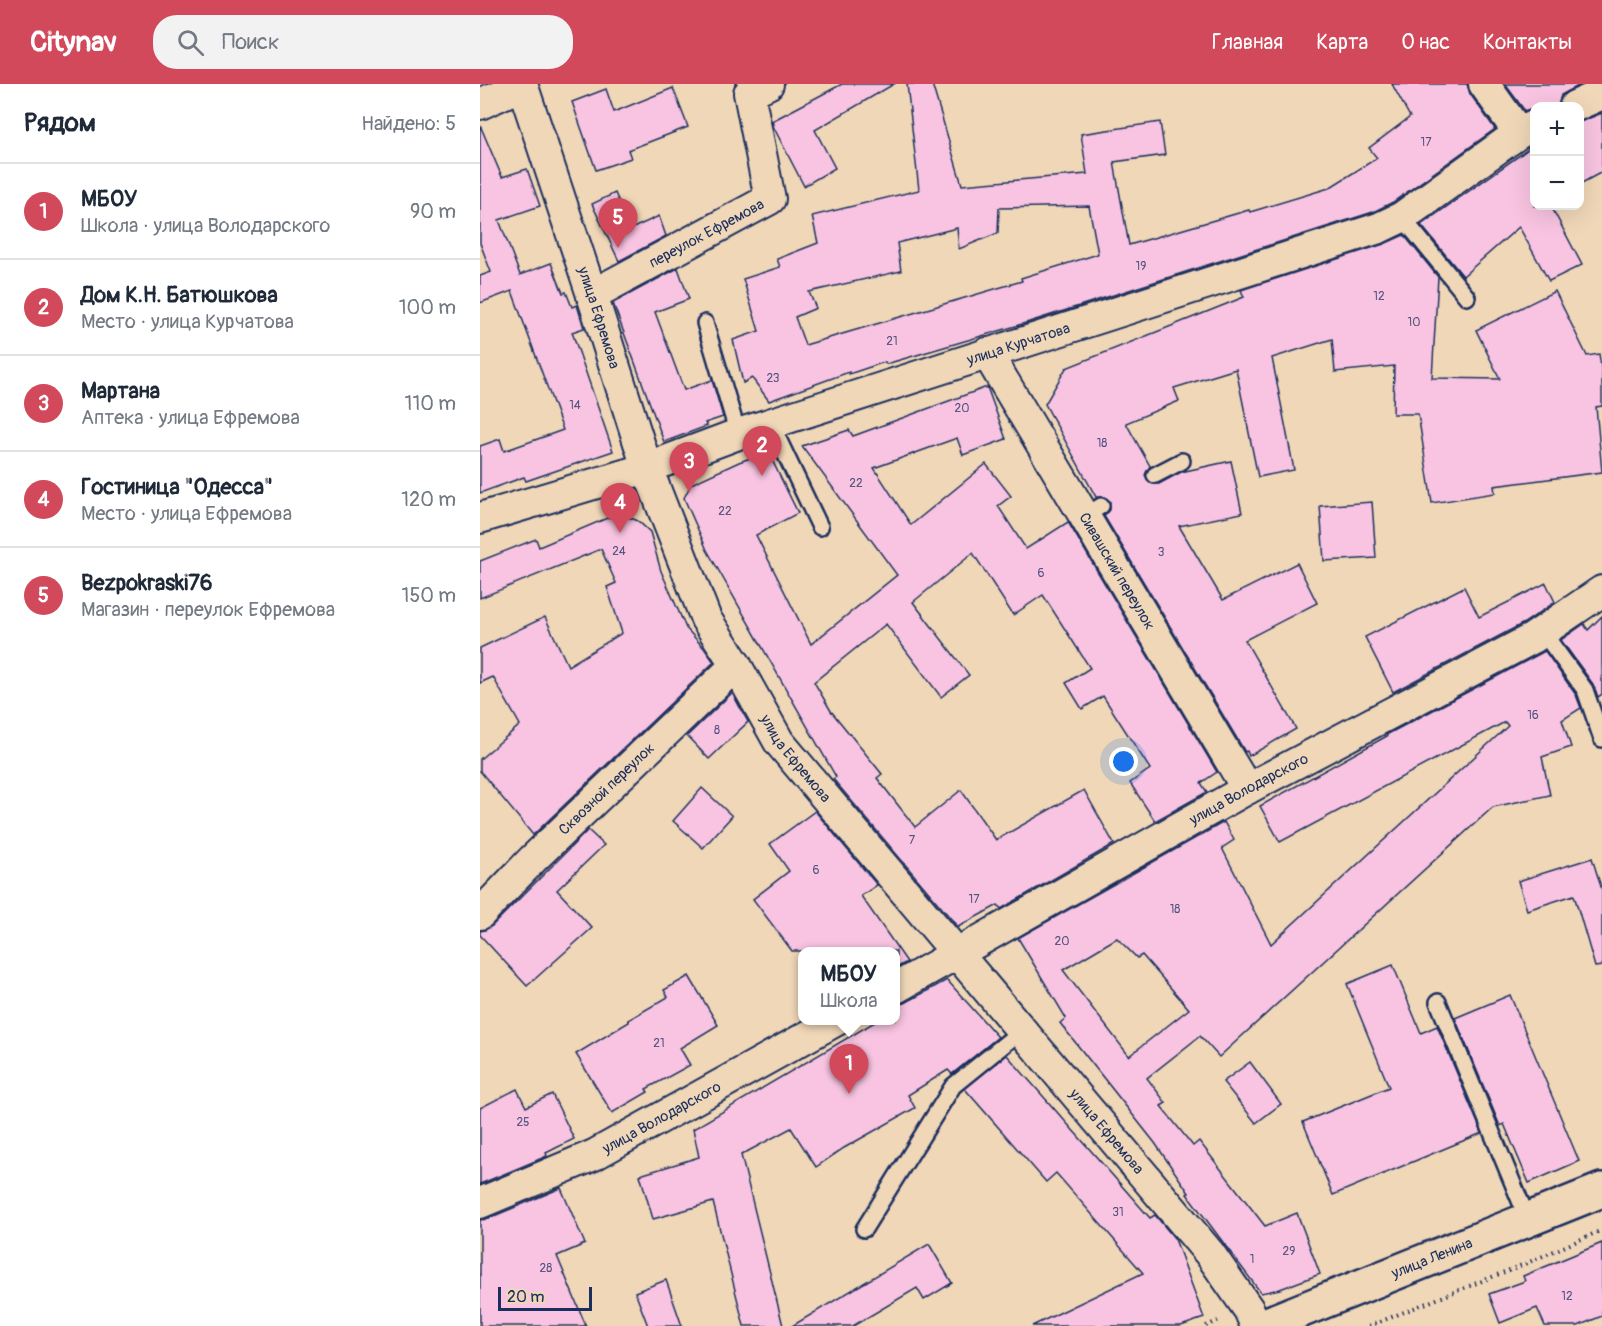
<!DOCTYPE html>
<html lang="ru">
<meta charset="utf-8">
<style>
body{margin:0;font-family:Pangolin,sans-serif;background:#f2f2f3;color:#1f2937}
.controls{position:absolute;right:18px;top:18px;display:grid;overflow:hidden;border-radius:12px;box-shadow:0 6px 24px #0002}
.controls button{width:54px;height:54px;display:grid;place-items:center;padding:0;border:0;border-bottom:2px solid #e0e1e3;background:#fff;color:#1f2937;font:30px sans-serif}
.scale{position:absolute;left:18px;bottom:15px;width:94px;box-sizing:border-box;padding-left:6px;border:3px solid #1b2f5e;border-top:0;font-size:16px;line-height:21px;white-space:nowrap;color:#1b2f5e;-webkit-text-stroke:4px #f0d7b8;paint-order:stroke}
.you{position:absolute;left:644px;top:678px;width:21px;height:21px;margin:-15px;border:4px solid #fff;border-radius:50%;background:#1a73e8;box-shadow:0 0 0 9px #1a73e833}
.badge{display:grid;place-items:center;width:39px;height:39px;border-radius:50%;background:#d1495b;color:#fff;font-size:20px;font-weight:700}
.pin{position:absolute;translate:-50% -50px;filter:drop-shadow(0 2px 3px #0008)}
.pin::after{content:'';position:absolute;top:32px;width:21px;height:18px;background:inherit;clip-path:polygon(0 0,100% 0,50% 100%)}
.popup{position:absolute;left:318px;top:863px;width:102px;height:78px;box-sizing:border-box;display:grid;place-content:center;border-radius:12px;background:#fff;filter:drop-shadow(0 2px 4px #0005);font-size:20px;white-space:nowrap;color:#747a83}
.popup b{font-size:22px;color:#1f2937}
.popup::after{content:'';position:absolute;left:50%;top:100%;margin-left:-12px;border:12px solid transparent;border-top-color:#fff}
.list{margin:0;padding:0;list-style:none}
h2{display:flex;justify-content:space-between;align-items:center;height:78px;margin:0;padding:0 24px;font-size:26px}
h2 small{font-size:20px;font-weight:400;color:#747a83}
.list li{display:grid;grid-template-columns:39px 1fr auto;gap:18px;align-items:center;box-sizing:border-box;height:96px;padding:0 24px;border-top:2px solid #e0e1e3}
.list b{display:block;font-size:22px;white-space:nowrap}
.list p{margin:0;font-size:20px;white-space:nowrap;color:#747a83}
.list em{font-size:20px;font-style:normal;color:#747a83}
.icon{flex:none;width:33px;height:33px;fill:none;stroke:currentColor;stroke-width:2;stroke-linecap:round;stroke-linejoin:round}
.map{position:relative;flex:none;width:1122px;height:1242px;overflow:hidden}
header{display:flex;align-items:center;gap:36px;box-sizing:border-box;height:84px;padding:0 30px;background:#d1495b;color:#fff}
header strong{font-size:28px}
nav{display:flex;gap:33px;margin-inline-start:auto;font-size:21px}
.search{width:420px;height:54px;background:#f2f2f3;display:flex;align-items:center;gap:15px;box-sizing:border-box;padding:0 21px;border-radius:24px;color:#747a83;font-size:22px}
main{display:flex}
aside{flex:1;background:#fff}
.map>svg:first-child{display:block}
.building{fill:#f8c4e1;stroke:#1b2f5e;stroke-width:1.5;fill-rule:evenodd}
.lines{fill:none;stroke-linecap:round;stroke-linejoin:round}
.lane-casing{stroke:#1b2f5e;stroke-width:20}
.street-casing{stroke:#1b2f5e;stroke-width:34}
.secondary-casing{stroke:#1b2f5e;stroke-width:38}
.path{stroke:#1b2f5e;stroke-width:4;stroke-dasharray:1.5 4.5;stroke-linecap:butt}
.lane{stroke:#f0d7b8;stroke-width:15}
.street{stroke:#f0d7b8;stroke-width:30}
.secondary{stroke:#f0d7b8;stroke-width:33}
.labels{text-anchor:middle;stroke-width:5;stroke-linejoin:round;paint-order:stroke}
.number-label{font-size:12px;fill:#52547f}
.street-label{font-size:15px;fill:#1b2f5e;stroke:#f0d7b8}
</style>
<header>
<strong>Citynav</strong>
<div class="search"><svg class="icon" aria-label="search" viewBox="0 0 24 24"><circle cx="10" cy="10" r="6"/><path d="M15 15l6 6"/></svg>Поиск</div>
<nav><a>Главная</a><a>Карта</a><a>О нас</a><a>Контакты</a></nav>
</header>
<main>
<aside>
<h2>Рядом<small>Найдено: 5</small></h2>
<ul class="list">
<li><span class="badge">1</span><div><b>МБОУ</b><p>Школа · улица Володарского</p></div><em>90 m</em></li>
<li><span class="badge">2</span><div><b>Дом К.Н. Батюшкова</b><p>Место · улица Курчатова</p></div><em>100 m</em></li>
<li><span class="badge">3</span><div><b>Мартана</b><p>Аптека · улица Ефремова</p></div><em>110 m</em></li>
<li><span class="badge">4</span><div><b>Гостиница &quot;Одесса&quot;</b><p>Место · улица Ефремова</p></div><em>120 m</em></li>
<li><span class="badge">5</span><div><b>Bezpokraski76</b><p>Магазин · переулок Ефремова</p></div><em>150 m</em></li>
</ul>
</aside>
<div class="map">
<svg width="1122" height="1242" viewBox="0 0 1122 1242">
<rect width="100%" height="100%" fill="#f0d7b8"/>
<filter id="ink" filterUnits="userSpaceOnUse"><feTurbulence type="fractalNoise" baseFrequency=".0167" numOctaves="2"/><feDisplacementMap in="SourceGraphic" scale="12" xChannelSelector="R" yChannelSelector="G"/><feConvolveMatrix kernelMatrix="1 2 1 2 8 2 1 2 1" color-interpolation-filters="sRGB"/></filter>
<g filter="url(#ink)">
<g class="building">
<path d="M362,0H414L335,46L355,84L324,102L294,44L292,37Z"/>
<path d="M427,0H452L482,101L607,90L601,50L680,38L685,71L634,78L649,161L769,126L770,128L849,104L897,74L889,64L930,33L912,0H987L990,10L1015,45L913,118L893,128L549,238L406,280L405,278L369,290V288L289,317L272,294L263,299L253,256L279,247L263,195L300,183L297,175L338,159L332,132L439,106ZM609,122L618,170L541,194L542,197L325,261L315,233L336,224L329,208L421,187L417,159L477,144L479,165L518,149L519,124Z"/>
<path d="M1025,0H1102L1081,11L1078,22H1054V25L1045,27Z"/>
<path d="M193,4L208,43L148,66L151,74L116,86L92,18L126,5L134,28Z"/>
<path d="M1122,29V88L1100,100V38Z"/>
<path d="M0,41L22,93L47,85L60,122L19,136L40,191L71,179L83,209L86,208L92,223L97,221L104,244L92,248L133,367L46,397L44,393L0,409V362L20,355L24,367L83,346L32,207L0,219V192L11,188L0,159Z"/>
<path d="M1054,61V122H1071L1102,181L1069,197L1039,143L983,192L941,141Z"/>
<path d="M135,109L151,145L179,132L186,152L139,177L112,120Z"/>
<path d="M924,151L958,193L952,294L1020,295L996,246L1075,207L1107,272L1119,270L1122,289V322L1116,323L1122,388L1014,402L1015,409L952,419L938,330H913L914,282L855,288L852,255L792,274L814,386L778,393L756,285L694,304L699,317L646,339L670,382L665,391L670,399L679,400L701,388L751,377L762,429L699,442L743,516L817,479L837,519L765,556L816,645L769,672L767,667L765,668L624,432L630,426V417L625,413H616L565,320L586,284L764,213L761,206L904,160Z"/>
<path d="M198,184L209,215L175,228L204,306L232,296L243,333L225,339L227,342L184,358L133,219Z"/>
<path d="M507,303L526,355L483,371L477,354L394,384L431,441L506,380L531,412L518,422L546,465L588,438L737,688L721,699L727,708L675,737L650,699L670,685L623,612L602,625L586,599L610,584L563,511L533,531L493,469L433,518L489,591L461,613L406,540L334,598L351,627L402,690L397,694L435,743L481,706L516,756L604,706L634,760L521,825L518,821L478,843L353,695L356,693L227,466L204,414L211,400L259,378L288,368L318,429L276,451L331,560L417,491L322,362L369,346L373,352Z"/>
<path d="M892,418L896,474L844,477L840,422Z"/>
<path d="M139,429L158,437L170,448L181,487L206,544L224,564L234,578L53,751L0,687V675L40,641L13,593L0,599V564L65,533L88,582L142,549L127,503L136,499L121,465L0,514V477L56,455L59,463Z"/>
<path d="M1066,499L1075,518L1044,539L913,608L885,553L984,503L999,533Z"/>
<path d="M1122,532V610L1118,613L1113,600L1081,556L1104,540L1108,546Z"/>
<path d="M1065,567L1096,611L1101,624L1082,636L1091,663L1062,673L1070,711L1013,723L739,973L720,952L667,994L686,1019L681,1022L713,1062L719,1057L785,1142L817,1129L840,1190L800,1205L781,1209L707,1110L709,1109L675,1059L580,939L586,934L538,854L744,738L754,756L742,764L791,860L1028,642L1025,638L800,758L780,722L907,652L906,651ZM637,854L657,874L662,871L709,925L649,972L583,886Z"/>
<path d="M252,609L268,638L229,675L207,652Z"/>
<path d="M222,704L252,732L223,764L193,737Z"/>
<path d="M335,727L397,801L381,812L427,878L416,884V867H312L273,815L309,787L290,760Z"/>
<path d="M108,746L124,761L77,806L112,844L47,902L0,851V847L5,846L12,842Z"/>
<path d="M1112,774L1122,806V882L1115,883L1094,811L1047,826L1038,797Z"/>
<path d="M913,881L941,949L957,942L1002,1049L853,1111L823,1038L909,1003L867,900Z"/>
<path d="M209,892L238,941L200,964L210,981L166,1005L168,1008L132,1029L96,970L149,938L148,936L188,913L184,906Z"/>
<path d="M467,896L518,953L472,990L468,986L428,1011L435,1024L364,1064L336,1083L311,1044L261,1071L303,1242H264L233,1118L173,1135L160,1091L219,1073L213,1045L398,936H416V921L425,919Z"/>
<path d="M1030,911L1099,1077L1049,1099L1024,1040L1020,1042L975,934Z"/>
<path d="M527,971L670,1134L675,1131L695,1155L724,1234L701,1242H552L663,1189L576,1089L566,1098L485,1005Z"/>
<path d="M770,978L801,1020L776,1039L743,998Z"/>
<path d="M37,1005L46,1023L72,1010L94,1055L66,1069L67,1072L0,1100V1024Z"/>
<path d="M81,1104L105,1160L77,1172L106,1242H0V1136L7,1135Z"/>
<path d="M1122,1159V1232L1098,1242H1065L1057,1224L1020,1239L1009,1210L1045,1197L1043,1192Z"/>
<path d="M449,1160L472,1199L444,1216L437,1204L373,1242H312Z"/>
<path d="M186,1196L202,1242H168L155,1208Z"/>
</g>
<g class="lines">
<defs>
<g id="lane">
<path d="M922,133L987,213"/>
<path d="M225,239L258,350"/>
<path d="M291,340L340,443"/>
<path d="M675,391L702,377"/>
<path d="M605,432L621,422"/>
<path d="M1062,547L1105,606L1122,655"/>
<path d="M958,918L1048,1136"/>
<path d="M384,1145L473,1002L542,946"/>
</g>
<g id="street">
<path id="s1" d="M42,0L112,211L167,384L226,535L256,581L299,658L730,1170L769,1226L776,1242"/>
<path d="M1004,0L1039,49"/>
<path d="M0,20L42,1"/>
<path d="M1095,22L1122,10"/>
<path id="s2" d="M112,211L290,115L269,9L288,0"/>
<path id="s3" d="M507,269L767,705"/>
<path id="s4" d="M0,434L167,384L258,350L899,144L922,133L1039,49L1054,42"/>
<path id="s5" d="M0,830L53,775L256,581"/>
<path id="s6" d="M416,904L767,705L1053,554L1122,507"/>
<path id="s7" d="M0,1119L114,1071L357,936"/>
</g>
<g id="secondary">
<path id="s8" d="M782,1242L1122,1106"/>
</g>
</defs>
<use href="#lane" class="lane-casing"/>
<use href="#street" class="street-casing"/>
<use href="#secondary" class="secondary-casing"/>
<g class="path">
<path d="M726,1242L738,1237"/>
<path d="M889,1242L1047,1179L1122,1146"/>
</g>
<use href="#lane" class="lane"/>
<use href="#street" class="street"/>
<use href="#secondary" class="secondary"/>
</g>
</g>
<g class="labels">
<g class="number-label">
<text x="946" y="62">17</text>
<text x="661" y="186">19</text>
<text x="899" y="216">12</text>
<text x="934" y="242">10</text>
<text x="412" y="261">21</text>
<text x="293" y="298">23</text>
<text x="95" y="325">14</text>
<text x="482" y="328">20</text>
<text x="622" y="363">18</text>
<text x="376" y="403">22</text>
<text x="245" y="431">22</text>
<text x="139" y="471">24</text>
<text x="681" y="472">3</text>
<text x="561" y="493">6</text>
<text x="1053" y="635">16</text>
<text x="237" y="650">8</text>
<text x="432" y="760">7</text>
<text x="336" y="790">6</text>
<text x="494" y="819">17</text>
<text x="695" y="829">18</text>
<text x="582" y="861">20</text>
<text x="179" y="963">21</text>
<text x="43" y="1042">25</text>
<text x="638" y="1132">31</text>
<text x="809" y="1171">29</text>
<text x="772" y="1179">1</text>
<text x="66" y="1188">28</text>
<text x="1087" y="1216">12</text>
</g>
<g class="street-label">
<text dy="5" stroke="none"><textPath href="#s2" startOffset="130">переулок Ефремова</textPath></text>
<text dy="5" stroke="none"><textPath href="#s1" startOffset="246">улица Ефремова</textPath></text>
<text dy="5" stroke="none"><textPath href="#s4" startOffset="566">улица Курчатова</textPath></text>
<text dy="5" stroke="none"><textPath href="#s3" startOffset="254">Сивашский переулок</textPath></text>
<text dy="5" stroke="none"><textPath href="#s1" startOffset="732">улица Ефремова</textPath></text>
<text dy="5" stroke="none"><textPath href="#s5" startOffset="178">Сквозной переулок</textPath></text>
<text dy="5" stroke="none"><textPath href="#s6" startOffset="405">улица Володарского</textPath></text>
<text dy="5" stroke="none"><textPath href="#s7" startOffset="201">улица Володарского</textPath></text>
<text dy="5" stroke="none"><textPath href="#s1" startOffset="1218">улица Ефремова</textPath></text>
<text dy="5" stroke="none"><textPath href="#s8" startOffset="183">улица Ленина</textPath></text>
</g>
</g>
</svg>
<div class="controls">
<button>+</button>
<button>−</button>
</div>
<div class="scale">20 m</div>
<div class="you"></div>
<div class="pin badge" style="left:369px;top:1010px">1</div>
<div class="popup"><b>МБОУ</b>Школа</div>
<div class="pin badge" style="left:282px;top:392px">2</div>
<div class="pin badge" style="left:209px;top:408px">3</div>
<div class="pin badge" style="left:140px;top:449px">4</div>
<div class="pin badge" style="left:138px;top:164px">5</div>
</div>
</main>
